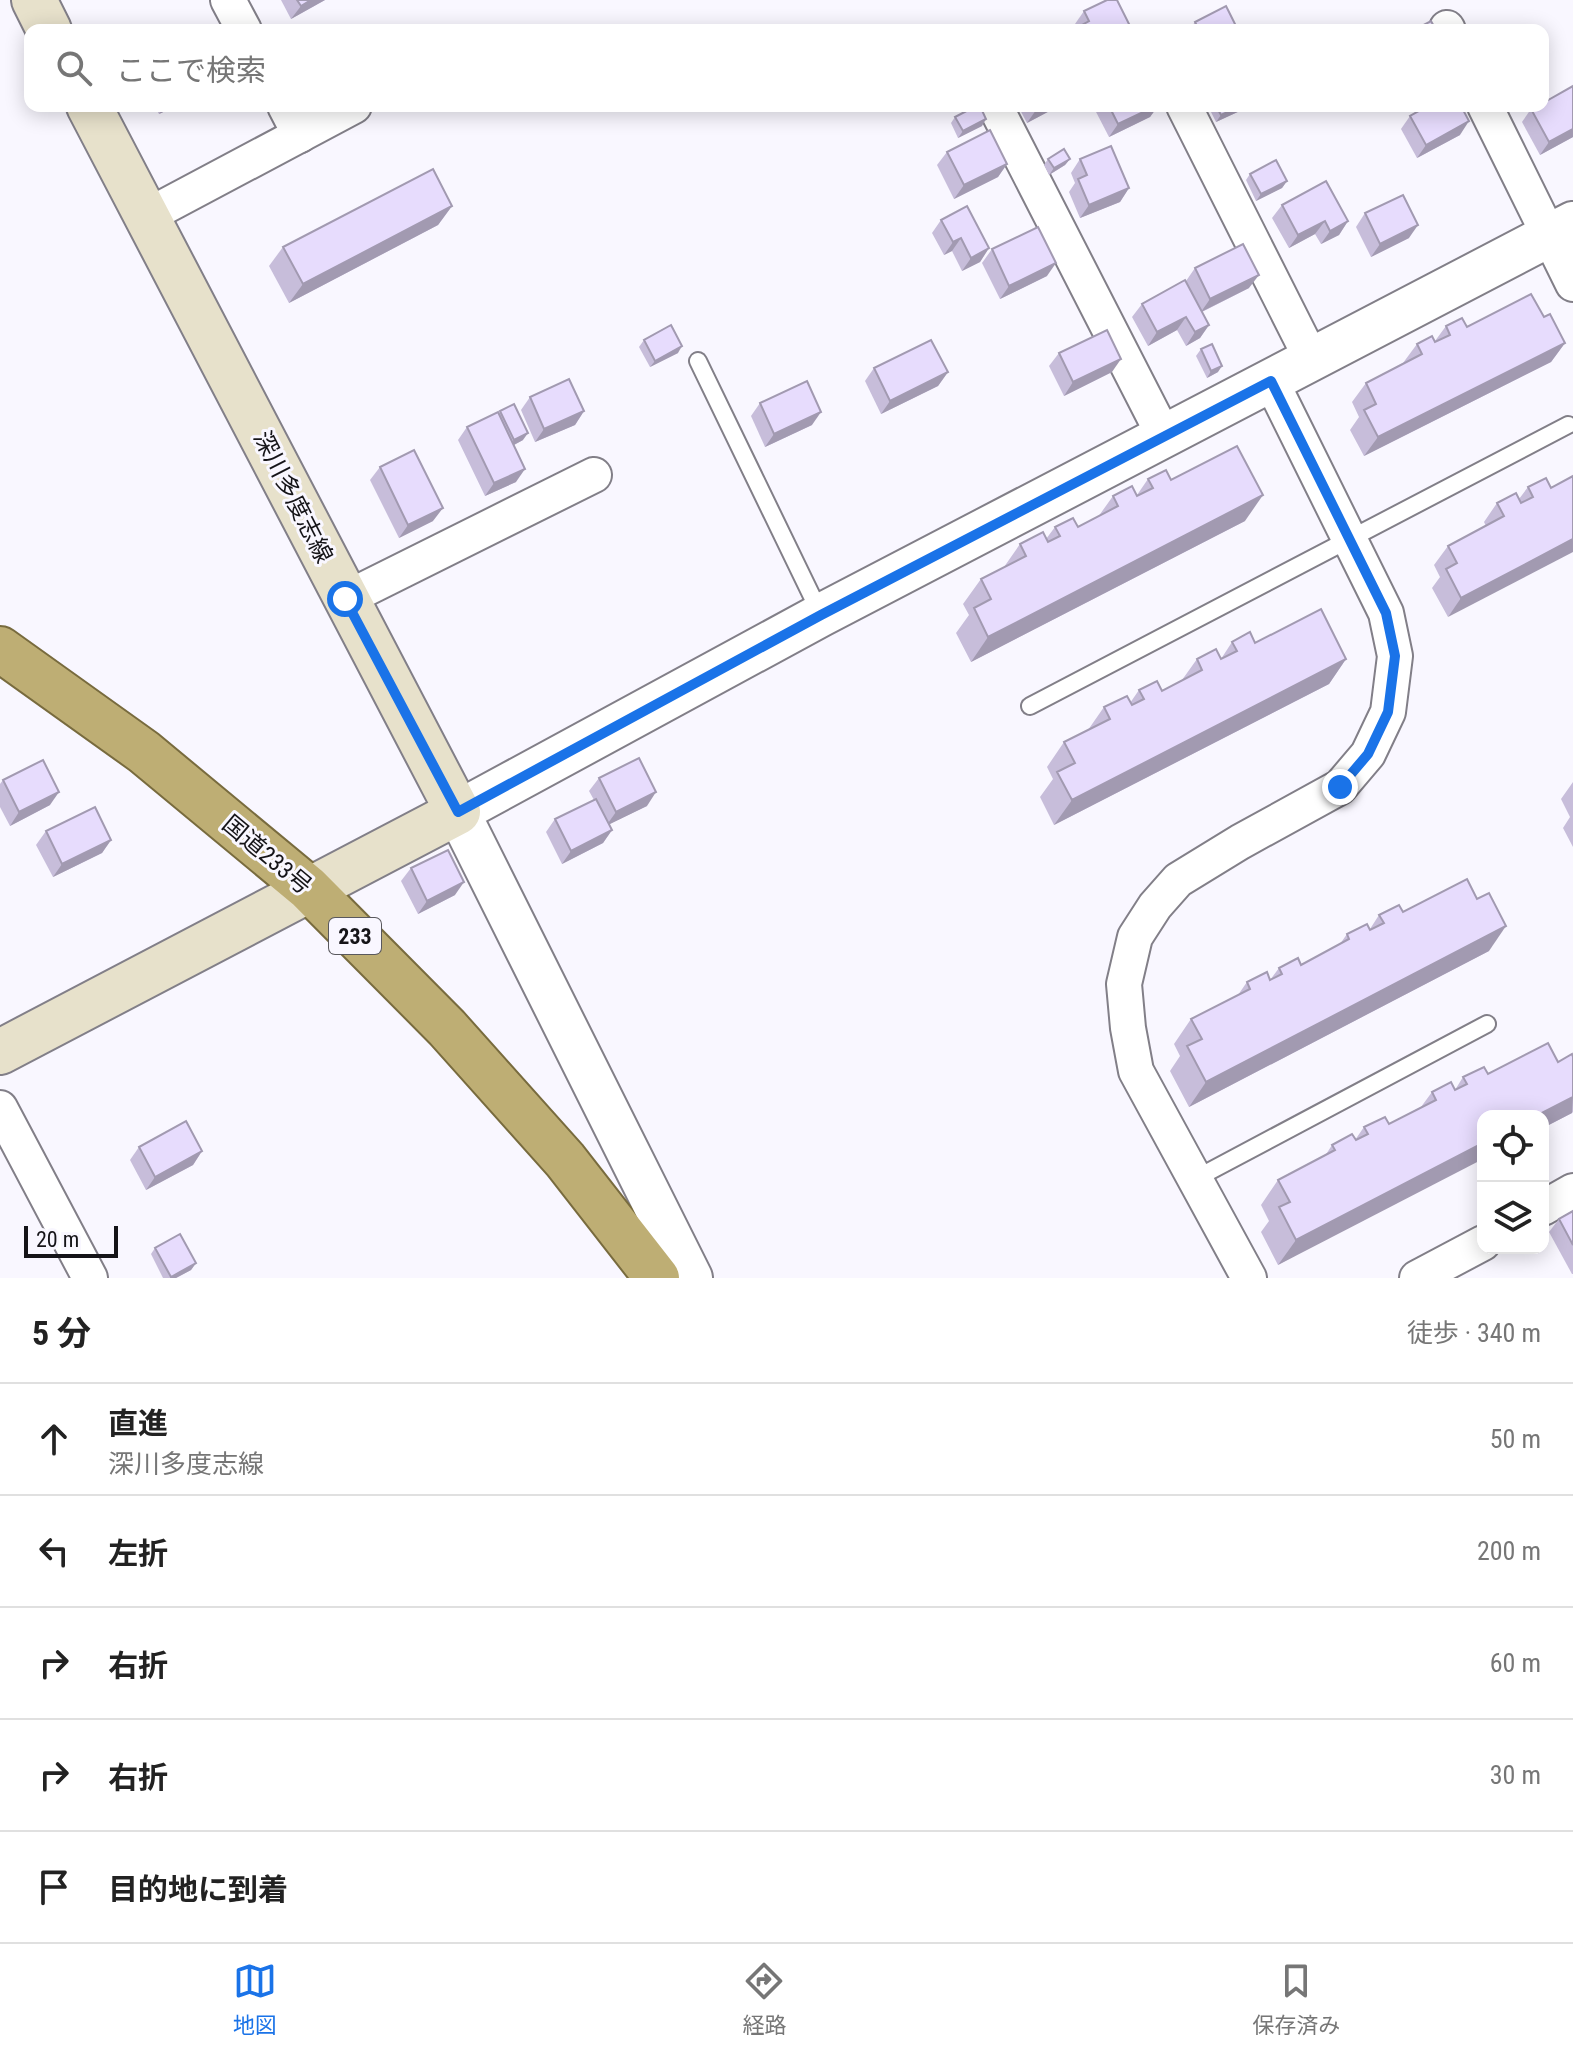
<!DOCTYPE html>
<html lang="ja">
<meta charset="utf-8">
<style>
body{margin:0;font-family:"Roboto Condensed","Noto Sans JP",sans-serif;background:#f6f6f6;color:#222}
.controls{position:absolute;right:24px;bottom:24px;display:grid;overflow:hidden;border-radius:16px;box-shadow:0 4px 20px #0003}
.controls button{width:72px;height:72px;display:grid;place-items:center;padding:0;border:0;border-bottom:2px solid #e0e0e0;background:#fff;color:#222;font:40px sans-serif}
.scale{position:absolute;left:24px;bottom:20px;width:94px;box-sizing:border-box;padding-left:8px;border:4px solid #151418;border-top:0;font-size:22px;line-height:28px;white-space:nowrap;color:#151418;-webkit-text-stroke:6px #f9f7ff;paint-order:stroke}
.stop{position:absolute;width:24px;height:24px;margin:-18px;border:6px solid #1a73e8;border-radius:50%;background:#fff}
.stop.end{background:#1a73e8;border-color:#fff;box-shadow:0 2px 8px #0008}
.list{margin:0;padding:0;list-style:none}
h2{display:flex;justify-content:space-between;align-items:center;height:104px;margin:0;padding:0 32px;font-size:34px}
h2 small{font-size:26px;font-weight:400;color:#767676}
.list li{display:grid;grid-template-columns:52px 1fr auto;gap:24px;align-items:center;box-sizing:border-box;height:112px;padding:0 32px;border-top:2px solid #e0e0e0}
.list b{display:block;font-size:30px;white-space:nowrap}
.list p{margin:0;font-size:26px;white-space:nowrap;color:#767676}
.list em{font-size:26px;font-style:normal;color:#767676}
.icon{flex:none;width:44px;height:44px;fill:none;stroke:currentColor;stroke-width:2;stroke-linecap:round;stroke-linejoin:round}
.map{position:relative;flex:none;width:1573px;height:1278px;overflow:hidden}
.search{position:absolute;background:#fff;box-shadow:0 4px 20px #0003;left:24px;right:24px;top:24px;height:88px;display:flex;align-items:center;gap:20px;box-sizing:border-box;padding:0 28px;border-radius:16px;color:#767676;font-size:30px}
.sheet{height:664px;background:#fff}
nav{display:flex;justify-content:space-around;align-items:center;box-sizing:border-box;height:112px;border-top:2px solid #e0e0e0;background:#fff;font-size:22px;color:#767676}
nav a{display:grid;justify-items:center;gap:4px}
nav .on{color:#1a73e8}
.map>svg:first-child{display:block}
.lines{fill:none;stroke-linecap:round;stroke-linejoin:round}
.service-casing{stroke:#827f88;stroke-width:20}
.minor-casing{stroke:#827f88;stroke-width:38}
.tertiary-casing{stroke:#827f88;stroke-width:46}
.secondary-casing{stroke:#827f88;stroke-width:48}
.trunk-casing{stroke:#786b3e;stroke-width:48}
.service{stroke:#fff;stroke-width:16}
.minor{stroke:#fff;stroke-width:34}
.tertiary{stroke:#fff;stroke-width:42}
.secondary{stroke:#e7e1cb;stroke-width:44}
.trunk{stroke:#beae74;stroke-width:44}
.wall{fill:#c7bdda}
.shaded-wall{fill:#a29ab1}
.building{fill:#e7dcfd;stroke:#a29ab1;stroke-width:2}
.route{stroke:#1a73e8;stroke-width:10}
.labels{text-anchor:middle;stroke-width:6;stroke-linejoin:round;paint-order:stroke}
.shield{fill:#f9f7ff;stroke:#59585d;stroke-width:2}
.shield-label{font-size:22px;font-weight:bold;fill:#151418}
.street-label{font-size:24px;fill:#151418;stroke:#f9f7ff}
</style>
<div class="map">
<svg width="1573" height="1278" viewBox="0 0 1573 1278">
<rect width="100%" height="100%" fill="#f9f7ff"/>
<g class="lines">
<defs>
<g id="service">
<path d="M698,361L821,615"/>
<path d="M1030,706L1568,425"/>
<path d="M1195,1179L1487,1024"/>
</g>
<g id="minor">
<path d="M228,0L244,30"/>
<path d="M1447,28L1448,30"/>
<path d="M285,106L300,135"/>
<path d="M995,106L1164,436"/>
<path d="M1184,106L1312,360"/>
<path d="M1485,106L1573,284"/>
<path d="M147,216L354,106"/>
<path d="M345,599L594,475"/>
<path d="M0,1108L90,1278"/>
<path d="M1543,1208L1573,1191"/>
<path d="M1249,1278L1136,1071L1128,1028L1124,984L1135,937L1155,906L1178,880L1240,842L1340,787L1368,754L1388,712L1395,656L1386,613L1271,381"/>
<path d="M1417,1278L1483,1243"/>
</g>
<path id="tertiary" d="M691,1278L458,812L821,615L1573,223"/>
<g id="secondary">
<path d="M34,0L49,30"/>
<path d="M0,1052L458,812L89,106"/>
</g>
<path id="trunk" d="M0,649L144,752L308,888L447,1028L565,1160L657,1278"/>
</defs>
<use href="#service" class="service-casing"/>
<use href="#minor" class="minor-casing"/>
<use href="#tertiary" class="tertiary-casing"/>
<use href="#secondary" class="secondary-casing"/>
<use href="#trunk" class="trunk-casing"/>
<use href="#service" class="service"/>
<use href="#minor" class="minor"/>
<use href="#tertiary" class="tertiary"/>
<use href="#secondary" class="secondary"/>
<use href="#trunk" class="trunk"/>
</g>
<g class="wall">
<path d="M281,0H325L291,19Z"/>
<path d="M1084,11L1132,30L1076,28L1075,24Z"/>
<path d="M1195,22L1238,30H1189Z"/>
<path d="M1573,86V137L1540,155L1522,122L1531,109Z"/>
<path d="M155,106H176L159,114Z"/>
<path d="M1018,106H1059L1027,123Z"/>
<path d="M1096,106H1158L1150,117L1109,137L1094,108Z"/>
<path d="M1208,106H1245L1242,110L1216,122Z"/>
<path d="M1410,116L1460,135L1417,158L1401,129Z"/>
<path d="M955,117L982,126L958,138L951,123Z"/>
<path d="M947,152L1007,164L998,177L954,199L937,165Z"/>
<path d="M1048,159H1070L1065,165L1049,175L1044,165Z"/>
<path d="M1080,159L1129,188L1120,202L1080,218L1069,192L1075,183L1071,173Z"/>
<path d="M1250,174L1287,181L1282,188L1256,201L1246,180Z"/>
<path d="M1282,205L1348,221L1339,235L1321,244L1315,234L1289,248L1272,218Z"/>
<path d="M452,206L438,225L289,303L269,266L283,247Z"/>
<path d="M1365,213L1409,238L1371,257L1356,227Z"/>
<path d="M941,220L989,248L980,262L962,271L952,251L944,255L932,233Z"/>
<path d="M992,249L1047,276L1000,299L982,263Z"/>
<path d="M1195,268L1249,288L1202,312L1209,325L1200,338L1186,346L1177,330L1148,346L1132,317L1142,304L1186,281Z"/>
<path d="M1544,317L1565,343L1551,362L1364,456L1350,430L1359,417L1352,402L1366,383L1403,363L1417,344L1435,341L1446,326L1467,327Z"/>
<path d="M644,340L678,353L650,367L639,347Z"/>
<path d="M1201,349L1218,372L1207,378L1196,356Z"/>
<path d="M1059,353L1112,372L1064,396L1049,366Z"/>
<path d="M874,368L948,372L938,386L881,414L865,381Z"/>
<path d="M530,397L584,411L575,425L535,442L521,410Z"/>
<path d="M760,403L812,425L765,447L751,416Z"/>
<path d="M500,411L523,440L514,445L516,482L485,496L458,440L467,427L499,414Z"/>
<path d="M380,467L433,521L399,538L370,480Z"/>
<path d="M1148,479L1171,480L1245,521L971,662L956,633L969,615L963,604L981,579L1004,567L1020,544L1046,539L1055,527H1078L1098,517L1113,496L1137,495Z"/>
<path d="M1528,487L1551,488L1448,617L1432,588L1440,577L1434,565L1448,546L1486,526L1484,522L1497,503L1519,499Z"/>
<path d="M1232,642L1255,643L1346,659L1329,684L1054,825L1040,797L1053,779L1047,767L1064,742L1088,730L1104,707L1130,703L1139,690L1162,691L1182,680L1197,659H1221Z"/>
<path d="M599,778L647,806L609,824L612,830L603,843L562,864L546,832L555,819L594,800L589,791Z"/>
<path d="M3,780L50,805L10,826L0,807V784Z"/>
<path d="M1573,782V847L1563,828L1570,817L1561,799Z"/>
<path d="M46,831L111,840L102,853L53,877L36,845Z"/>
<path d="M411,868L455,895L418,914L401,881Z"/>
<path d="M1403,912L1489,951L1189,1107L1170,1071L1180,1056L1174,1044L1191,1019L1238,995L1247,982L1270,980L1279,968L1301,965L1340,944L1347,934L1370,929L1379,915Z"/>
<path d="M1573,1057V1112L1572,1113L1543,1128V1116L1278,1265L1261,1232L1269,1221L1261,1205L1278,1180L1325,1156L1332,1145L1355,1140L1364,1127L1389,1124L1421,1107L1432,1092L1455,1090L1463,1077L1558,1062Z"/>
<path d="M139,1147L202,1151L193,1165L146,1190L130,1160Z"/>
<path d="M1573,1211V1274H1572L1549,1232L1559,1219Z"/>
<path d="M155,1248L196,1263L191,1270L176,1278H163L151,1254Z"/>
</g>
<g class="shaded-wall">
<path d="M311,0H325L291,19L301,6Z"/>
<path d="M167,106H176L159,114L164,108Z"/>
<path d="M1043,106H1059L1027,123L1036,110Z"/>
<path d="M1156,106H1158L1150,117L1109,137L1118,124Z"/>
<path d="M1241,106H1245L1242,110L1216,122L1221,115Z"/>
<path d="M986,119L982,126L958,138L963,131Z"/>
<path d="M1469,121L1460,135L1417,158L1426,145Z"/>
<path d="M1573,129V137L1540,155L1549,142Z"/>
<path d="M1070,159L1065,165L1049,175L1054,168Z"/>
<path d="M1007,164L998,177L954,199L964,185Z"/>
<path d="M1287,181L1282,188L1256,201L1261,194Z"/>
<path d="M1129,188L1120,202L1080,218L1089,205Z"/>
<path d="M452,206L438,225L289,303L303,284Z"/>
<path d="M1325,221L1315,234L1289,248L1298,235Z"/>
<path d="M1348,221L1339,235L1321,244L1330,231Z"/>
<path d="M1418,225L1409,238L1371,257L1380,244Z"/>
<path d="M961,238L952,251L944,255L953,242Z"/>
<path d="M989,248L980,262L962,271L971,258Z"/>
<path d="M1056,263L1047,276L1000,299L1009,286Z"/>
<path d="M1259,275L1249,288L1201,312L1210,299Z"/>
<path d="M1186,317L1177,330L1148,346L1157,332Z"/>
<path d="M1209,325L1200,338L1186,346L1195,332Z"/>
<path d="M1565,343L1551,362L1364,456L1378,437Z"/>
<path d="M682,346L678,353L650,367L655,361Z"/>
<path d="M1121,359L1112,372L1064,396L1073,382Z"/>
<path d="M1222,366L1218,372L1207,378L1211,371Z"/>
<path d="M948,372L938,386L881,414L890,401Z"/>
<path d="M584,411L575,425L535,442L544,429Z"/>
<path d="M821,412L812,425L765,447L774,434Z"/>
<path d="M528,433L523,440L510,447L514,440Z"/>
<path d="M525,469L516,482L485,496L494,483Z"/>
<path d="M1263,495L1245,521L971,662L988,637Z"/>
<path d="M443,508L433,521L399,538L408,525Z"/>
<path d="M1573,539V552L1448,617L1461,598Z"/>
<path d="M1346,659L1329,684L1054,825L1072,800Z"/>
<path d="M59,792L50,805L10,826L19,812Z"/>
<path d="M656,792L647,806L606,826L616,812Z"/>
<path d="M612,830L603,843L562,864L571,851Z"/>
<path d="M111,840L102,853L53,877L62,864Z"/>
<path d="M464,882L455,895L418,914L427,901Z"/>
<path d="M1506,926L1489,951L1189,1107L1206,1082Z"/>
<path d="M1573,1097L1572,1113L1543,1128V1116H1536Z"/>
<path d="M1483,1143V1159L1278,1265L1296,1240Z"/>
<path d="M202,1151L193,1165L146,1190L155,1177Z"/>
<path d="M196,1263L191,1270L176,1278H170Z"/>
</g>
<g class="building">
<path d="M297,0H311L301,6Z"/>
<path d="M1107,0H1117L1132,30H1073L1089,21L1084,11Z"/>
<path d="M1226,6L1238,30H1199L1195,22Z"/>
<path d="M1431,21L1436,30H1414Z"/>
<path d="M1573,86V129L1549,142L1531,109L1537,106H1543V103Z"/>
<path d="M976,106H980L986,119L963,131L955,117Z"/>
<path d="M1109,106H1156L1118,124Z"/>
<path d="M1216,106H1241L1221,115Z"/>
<path d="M1428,106H1461L1469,121L1426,145L1410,116Z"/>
<path d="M990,130L1007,164L964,185L947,152Z"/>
<path d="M1111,146L1129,188L1089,205L1078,179L1087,175L1080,159Z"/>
<path d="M1064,149L1070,159L1054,168L1048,159Z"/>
<path d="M1276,160L1287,181L1261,194L1250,174Z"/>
<path d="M433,169L452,206L303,284L283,247Z"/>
<path d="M1326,181L1348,221L1330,231L1325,221L1298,235L1282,205Z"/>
<path d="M1403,195L1418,225L1380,244L1365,213Z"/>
<path d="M967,206L989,248L971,258L961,238L953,242L941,220Z"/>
<path d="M1038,227L1056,263L1009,286L992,249Z"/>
<path d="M1243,244L1259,275L1210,299L1195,268Z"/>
<path d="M1185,280L1209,325L1195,332L1186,317L1157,332L1142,304Z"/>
<path d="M1531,294L1544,317L1550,314L1565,343L1378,437L1364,410L1376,404L1366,383L1422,354L1417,344L1432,336L1435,342L1450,335L1446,326L1462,318L1467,327Z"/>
<path d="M671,325L682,346L655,361L644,340Z"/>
<path d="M1107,330L1121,359L1073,382L1059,353Z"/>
<path d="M931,340L948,372L890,401L874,368Z"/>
<path d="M1212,344L1222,366L1211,371L1201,349Z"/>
<path d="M569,379L584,411L544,429L530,397Z"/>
<path d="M807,381L821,412L774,434L760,403Z"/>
<path d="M514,404L528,433L514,440L500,411Z"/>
<path d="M498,412L525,469L494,483L467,427Z"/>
<path d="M1237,446L1263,495L988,637L974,608L991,599L981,579L1026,556L1020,544L1043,532L1048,542L1060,536L1055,527L1073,518L1078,527L1118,506L1113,496L1132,486L1137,496L1153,488L1148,479L1166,470L1171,480Z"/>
<path d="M414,450L443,508L408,525L380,467Z"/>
<path d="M1573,476V539L1461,598L1446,569L1457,563L1448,546L1504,516L1497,503L1516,493L1521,503L1533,497L1528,487L1546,478L1551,488Z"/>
<path d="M1321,609L1346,659L1072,800L1057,772L1075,763L1064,742L1110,719L1104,707L1127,696L1132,705L1144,699L1139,690L1157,681L1162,691L1202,670L1197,659L1216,649L1221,659L1237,651L1232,642L1250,632L1255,643Z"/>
<path d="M639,758L656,792L616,812L599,778Z"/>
<path d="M43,760L59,792L19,812L3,780Z"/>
<path d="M596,799L612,830L571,851L555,819Z"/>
<path d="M95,807L111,840L62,864L46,831Z"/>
<path d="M448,850L464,882L427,901L411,868Z"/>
<path d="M1467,879L1477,899L1489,893L1506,926L1206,1082L1187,1046L1202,1039L1191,1019L1250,989L1247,982L1267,972L1270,980L1282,974L1279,968L1298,958L1301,965L1349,939L1347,934L1367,924L1370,930L1384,923L1379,915L1399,905L1403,912Z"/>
<path d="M1548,1043L1558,1062L1572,1054L1573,1057V1097L1536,1116H1483V1143L1296,1240L1279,1207L1290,1202L1278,1180L1335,1150L1332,1145L1352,1134L1356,1140L1368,1134L1364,1127L1385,1117L1389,1124L1436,1100L1432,1092L1451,1082L1455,1090L1467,1084L1463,1077L1484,1067L1488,1074Z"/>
<path d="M186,1121L202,1151L155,1177L139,1147Z"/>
<path d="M1573,1211V1245L1559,1219Z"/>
<path d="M180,1234L196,1263L171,1277L155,1248Z"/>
</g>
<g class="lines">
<path class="route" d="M345,599L458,812L821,615L1271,381L1386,613L1395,656L1388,712L1368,754L1340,787"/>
</g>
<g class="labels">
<rect class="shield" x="329" y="918" width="52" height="36" rx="6"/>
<g class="shield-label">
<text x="355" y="944">233</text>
</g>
<g class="street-label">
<text transform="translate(293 497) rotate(63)" y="8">深川多度志線</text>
<text transform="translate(267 855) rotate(40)" y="8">国道233号</text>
</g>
</g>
</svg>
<div class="controls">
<button><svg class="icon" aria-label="locate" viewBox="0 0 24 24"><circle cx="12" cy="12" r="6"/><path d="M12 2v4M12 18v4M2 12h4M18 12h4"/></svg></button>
<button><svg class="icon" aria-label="layers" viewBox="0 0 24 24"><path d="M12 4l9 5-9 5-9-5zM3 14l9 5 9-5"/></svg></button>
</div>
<div class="scale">20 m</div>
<div class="stop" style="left:345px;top:599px"></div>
<div class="stop end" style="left:1340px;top:787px"></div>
<div class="search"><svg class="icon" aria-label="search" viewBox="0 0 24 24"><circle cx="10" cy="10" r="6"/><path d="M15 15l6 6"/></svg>ここで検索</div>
</div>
<section class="sheet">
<h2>5 分<small>徒歩 · 340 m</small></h2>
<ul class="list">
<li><svg class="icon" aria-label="ahead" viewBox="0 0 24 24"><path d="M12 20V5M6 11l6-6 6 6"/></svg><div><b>直進</b><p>深川多度志線</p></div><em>50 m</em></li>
<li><svg class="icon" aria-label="left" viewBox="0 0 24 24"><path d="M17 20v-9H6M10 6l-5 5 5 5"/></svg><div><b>左折</b></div><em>200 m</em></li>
<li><svg class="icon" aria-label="right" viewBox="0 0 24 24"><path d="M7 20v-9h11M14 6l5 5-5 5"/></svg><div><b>右折</b></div><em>60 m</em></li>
<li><svg class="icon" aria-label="right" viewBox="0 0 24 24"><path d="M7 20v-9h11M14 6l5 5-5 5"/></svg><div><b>右折</b></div><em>30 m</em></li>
<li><svg class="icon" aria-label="arrive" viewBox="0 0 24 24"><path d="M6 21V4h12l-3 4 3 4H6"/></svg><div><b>目的地に到着</b></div></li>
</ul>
</section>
<nav>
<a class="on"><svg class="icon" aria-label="map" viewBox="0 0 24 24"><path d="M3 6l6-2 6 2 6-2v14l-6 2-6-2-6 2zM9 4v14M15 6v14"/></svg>地図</a>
<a><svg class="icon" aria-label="directions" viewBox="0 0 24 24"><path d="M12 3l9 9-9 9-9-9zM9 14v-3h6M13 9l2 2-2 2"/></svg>経路</a>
<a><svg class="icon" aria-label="saved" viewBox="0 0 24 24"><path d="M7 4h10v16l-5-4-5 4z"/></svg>保存済み</a>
</nav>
